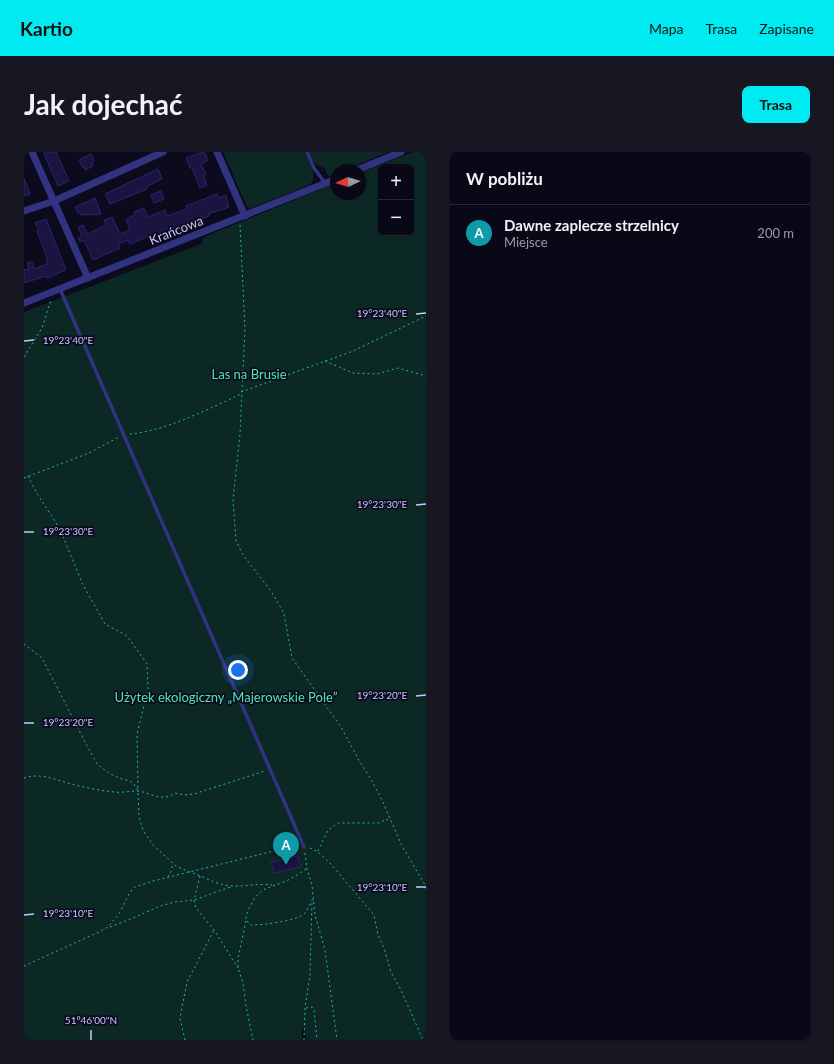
<!DOCTYPE html>
<html lang="pl">
<meta charset="utf-8">
<style>
body{margin:0;font-family:Lato,sans-serif;background:#171623;color:#f1f3f6}
.controls{position:absolute;right:12px;top:12px;display:grid;overflow:hidden;border-radius:8px;box-shadow:0 1px 3px #0004}
.controls button{width:36px;height:36px;display:grid;place-items:center;padding:0;border:0;border-bottom:1px solid #292935;background:#090816;color:#f1f3f6;font:20px sans-serif}
.compass{position:absolute;left:306px;top:12px;width:36px;height:36px;border-radius:50%;background:#090816;box-shadow:0 1px 3px #0004;rotate:266deg}
.you{position:absolute;left:214px;top:518px;width:14px;height:14px;margin:-10px;border:3px solid #fff;border-radius:50%;background:#1a73e8;box-shadow:0 0 0 6px #1a73e833}
.badge{display:grid;place-items:center;width:26px;height:26px;border-radius:50%;background:#00eaf1;color:#fff;font-size:13px;font-weight:700}
.pin{position:absolute;translate:-50% -33px;filter:drop-shadow(0 1px 2px #0008)}
.pin::after{content:'';position:absolute;top:21px;width:14px;height:12px;background:inherit;clip-path:polygon(0 0,100% 0,50% 100%)}
.list{margin:0;padding:0;list-style:none}
h2{display:flex;justify-content:space-between;align-items:center;height:52px;margin:0;padding:0 16px;font-size:17px}
h2 small{font-size:13px;font-weight:400;color:#999aa1}
.list li{display:grid;grid-template-columns:26px 1fr auto;gap:12px;align-items:center;box-sizing:border-box;height:56px;padding:0 16px;border-top:1px solid #292935}
.list b{display:block;font-size:15px;white-space:nowrap}
.list p{margin:0;font-size:13px;white-space:nowrap;color:#999aa1}
.list em{font-size:13px;font-style:normal;color:#999aa1}
.map{position:relative;flex:none;width:402px;height:888px;overflow:hidden;border-radius:8px}
header{display:flex;align-items:center;gap:24px;box-sizing:border-box;height:56px;padding:0 20px;background:#00eaf1;color:#111}
header strong{font-size:19px}
nav{display:flex;gap:22px;margin-inline-start:auto;font-size:14px}
.intro{display:flex;align-items:center;justify-content:space-between;box-sizing:border-box;height:96px;padding:0 24px}
h1{margin:0;font-size:28px}
.button{padding:10px 18px;border-radius:8px;background:#00eaf1;color:#111;font-size:14px;font-weight:700}
main{display:flex;gap:24px;padding:0 24px}
aside{flex:1;background:#090816;border-radius:8px;box-shadow:0 1px 3px #0004}
.map>svg:first-child{display:block}
.green{fill:#0c2825;fill-rule:evenodd}
.building{fill:#1a1440;stroke:#2e246e}
.lines{fill:none;stroke-linecap:round;stroke-linejoin:round}
.path{stroke:#23b6a3;stroke-width:1;stroke-dasharray:2 3;stroke-linecap:butt}
.service{stroke:#313380;stroke-width:3.5}
.minor{stroke:#313380;stroke-width:7}
.ticks{fill:none;stroke:#c9c6ff;stroke-width:1.5}
.labels{text-anchor:middle;stroke-width:3.5;stroke-linejoin:round;paint-order:stroke}
.street-label{font-size:13px;fill:#c9c6ff;stroke:#0c0a1d}
.park-label{font-size:13px;fill:#49e8b5;stroke:#0c0a1d}
.ticks-label{font-size:10px;text-anchor:middle;fill:#c9c6ff;stroke:#0c0a1d;stroke-width:3.5;stroke-linejoin:round;paint-order:stroke}
</style>
<header>
<strong>Kartio</strong>
<nav><a>Mapa</a><a>Trasa</a><a>Zapisane</a></nav>
</header>
<div class="intro"><h1>Jak dojechać</h1><a class="button">Trasa</a></div>
<main>
<div class="map">
<svg width="402" height="888" viewBox="0 0 402 888">
<rect width="100%" height="100%" fill="#0c0a1d"/>
<g class="green">
<path d="M199,0H280C285,10 296,25 285,33L224,57Z"/>
<path d="M285,0H364L321,18H312V22L305,25L301,18L302,17L291,12Z"/>
<path d="M389,0H402V888H282V884L278,874V888H0V160L177,92L180,85L312,31V42H336V21ZM357,15H387V81H357Z"/>
</g>
<g class="building">
<path d="M20,0H32L45,29L34,34L20,2L21,1Z"/>
<path d="M178,0H180L184,8L177,12L182,22L179,23L183,33L176,36L168,16H166L162,6Z"/>
<path d="M67,2L70,9L68,10L69,14L61,18L60,15L59,16L55,8Z"/>
<path d="M134,17L138,27L122,35L123,37L86,52L81,42Z"/>
<path d="M0,26L6,42L0,44Z"/>
<path d="M137,39L140,47L130,51L127,43Z"/>
<path d="M193,42L195,46L202,43L205,55L184,62L185,64L173,68L172,67L155,75L154,74L134,83L130,82L106,92L104,88L94,92L96,96L69,108L60,88L56,90L54,86L58,84L54,75L59,73L63,82L82,73L80,68L88,65L96,82L106,78L102,67L111,63L110,60L120,56L124,65L141,58L143,64L163,57L162,54Z"/>
<path d="M71,46L77,62L58,63L54,61L51,55Z"/>
<path d="M22,67L42,118L23,126L22,124L0,131V118L5,117L3,111L8,110L10,117L23,112L22,109L24,108L13,79L15,78L11,71Z"/>
<path d="M274,704L277,715L250,721L247,710Z"/>
</g>
<g class="lines">
<g class="path">
<path d="M216,73L221,177L216,282L209,348L212,389L219,403L247,439L260,461L268,506L317,575L336,610L348,629L358,648L377,692L401,733L402,737"/>
<path d="M0,205L18,176L27,148"/>
<path d="M301,209L329,221L353,222L374,216L402,224"/>
<path d="M106,282C141,279 182,258 215,243L217,240L329,199L402,164"/>
<path d="M4,324L12,340L36,377L58,431L81,472L103,484L123,512L124,538L113,582L114,638"/>
<path d="M0,326L65,301L95,285"/>
<path d="M0,492L18,506L60,588L73,612L86,622L98,627L106,629L110,632L114,639L115,665L119,678L129,693L152,714L166,720"/>
<path d="M0,626C18,620 34,629 51,633C64,636 78,639 91,640C98,641 106,639 113,639C127,640 136,651 151,641L160,643L170,642L241,619"/>
<path d="M286,696L294,700L307,712L350,763L354,783L360,796L367,820L377,838L399,888"/>
<path d="M294,699L304,678L314,671H356L362,667L366,669"/>
<path d="M281,701L283,717L288,733L291,763L301,798L313,888"/>
<path d="M282,717C276,721 269,726 262,729C246,736 235,735 227,753C224,758 222,763 222,768L227,773C238,773 274,769 281,761C284,757 286,751 289,747"/>
<path d="M169,721C182,726 194,733 208,734C221,735 234,731 248,733"/>
<path d="M176,724L170,748L172,756L190,778L214,816"/>
<path d="M144,725L148,718V712"/>
<path d="M222,769L214,806V816L219,831L222,854L229,888"/>
<path d="M86,775L109,766L136,754L151,750L170,748L209,734"/>
<path d="M0,814L75,780L84,775L89,769L95,762L106,740L111,735L129,729L258,697L274,695"/>
<path d="M282,856L288,855L290,858L293,888"/>
<path d="M161,888L156,866L163,830L190,778"/>
<path d="M280,888L281,856L286,823L288,749"/>
</g>
<g class="service">
<path d="M283,0L290,16L301,31"/>
<path d="M36,137L280,695"/>
</g>
<g class="minor">
<path d="M8,0L64,126"/>
<path d="M193,0L221,64"/>
<path d="M333,18L377,0"/>
<path d="M0,59L30,49L139,0"/>
<path d="M0,151L312,27"/>
</g>
</g>
<path class="ticks" d="M392,162L402,161M0,189L10,188M392,353L402,352M0,380H10M392,544L402,543M0,571H10M392,735H402M0,763L10,762M67,878V888"/>
<g class="labels">
<g class="street-label">
<text transform="translate(152 78) rotate(-22)" y="5">Krańcowa</text>
</g>
<g class="park-label">
<text x="225" y="227">Las na Brusie</text>
<text x="202" y="550">Użytek ekologiczny „Majerowskie Pole”</text>
</g>
</g>
<g class="ticks-label">
<text x="358" y="165">19°23'40"E</text>
<text x="44" y="192">19°23'40"E</text>
<text x="358" y="356">19°23'30"E</text>
<text x="44" y="383">19°23'30"E</text>
<text x="358" y="547">19°23'20"E</text>
<text x="44" y="574">19°23'20"E</text>
<text x="358" y="739">19°23'10"E</text>
<text x="44" y="765">19°23'10"E</text>
<text x="67" y="872">51°46'00"N</text>
</g>
</svg>
<div class="controls">
<button>+</button>
<button>−</button>
</div>
<svg class="compass" viewBox="-18 -18 36 36"><path d="M0-13l5 13h-10z" fill="#e53935"/><path d="M0 13l5-13h-10z" fill="#999aa1"/></svg>
<div class="you"></div>
<div class="pin badge" style="left:262px;top:713px;background:#0f9aa8">A</div>
</div>
<aside>
<h2>W pobliżu<small></small></h2>
<ul class="list">
<li><span class="badge" style="background:#0f9aa8">A</span><div><b>Dawne zaplecze strzelnicy</b><p>Miejsce</p></div><em>200 m</em></li>
</ul>
</aside>
</main>
